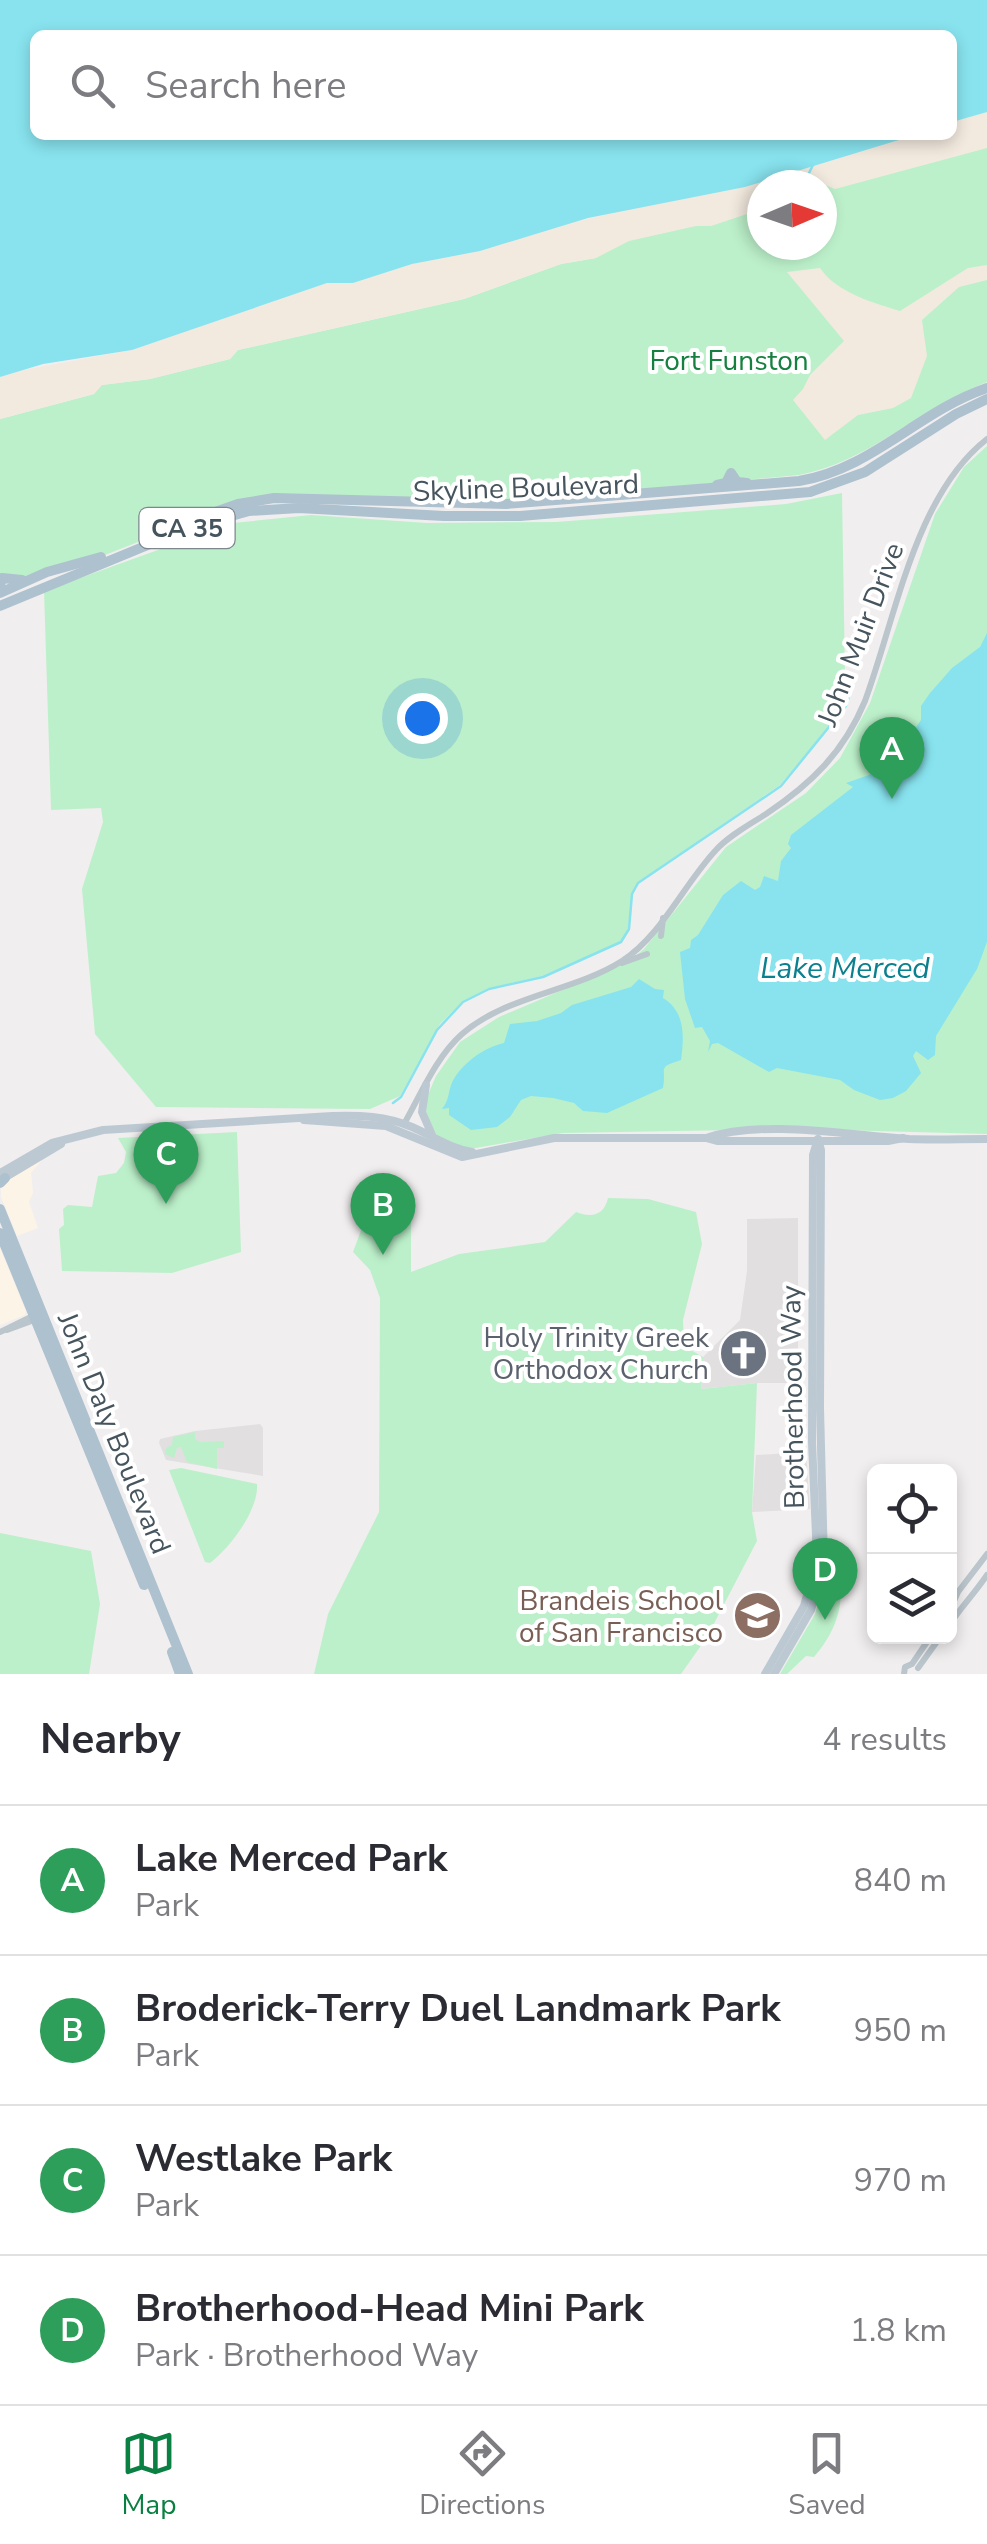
<!DOCTYPE html>
<meta charset="utf-8">
<style>
body{margin:0;font-family:"Nunito Sans",sans-serif;background:#f7f7f7;color:#2b2b33}
.controls{position:absolute;right:30px;bottom:30px;display:grid;overflow:hidden;border-radius:15px;box-shadow:0 5px 15px #0003}
.controls button{width:90px;height:90px;display:grid;place-items:center;padding:0;border:0;border-bottom:2px solid #e1e1e2;background:#fff;color:#2b2b33;font:50px sans-serif}
.compass{position:absolute;left:747px;top:170px;width:90px;height:90px;border-radius:50%;background:#fff;box-shadow:0 5px 15px #0003;rotate:88deg}
.you{position:absolute;left:422px;top:718px;width:35px;height:35px;margin:-25px;border:8px solid #fff;border-radius:50%;background:#1a73e8;box-shadow:0 0 0 15px #1a73e833}
.badge{display:grid;place-items:center;width:65px;height:65px;border-radius:50%;background:#0b8043;color:#fff;font-size:32px;font-weight:700}
.pin{position:absolute;translate:-50% -82px;filter:drop-shadow(0 2px 5px #0008)}
.pin::after{content:'';position:absolute;top:52px;width:35px;height:30px;background:inherit;clip-path:polygon(0 0,100% 0,50% 100%)}
.list{margin:0;padding:0;list-style:none}
h2{display:flex;justify-content:space-between;align-items:center;height:130px;margin:0;padding:0 40px;font-size:42px}
h2 small{font-size:32px;font-weight:400;color:#7c7c81}
.list li{display:grid;grid-template-columns:65px 1fr auto;gap:30px;align-items:center;box-sizing:border-box;height:150px;padding:0 40px;border-top:2px solid #e1e1e2}
.list b{display:block;font-size:38px;white-space:nowrap}
.list p{margin:0;font-size:32px;white-space:nowrap;color:#7c7c81}
.list em{font-size:32px;font-style:normal;color:#7c7c81}
.icon{flex:none;width:55px;height:55px;fill:none;stroke:currentColor;stroke-width:2;stroke-linecap:round;stroke-linejoin:round}
.map{position:relative;flex:none;width:987px;height:1674px;overflow:hidden}
.search{position:absolute;background:#fff;box-shadow:0 5px 15px #0003;left:30px;right:30px;top:30px;height:110px;display:flex;align-items:center;gap:25px;box-sizing:border-box;padding:0 35px;border-radius:15px;color:#7c7c81;font-size:38px}
.sheet{height:730px;background:#fff}
nav{display:flex;justify-content:space-around;align-items:center;box-sizing:border-box;height:140px;border-top:2px solid #e1e1e2;background:#fff;font-size:28px;color:#7c7c81}
nav a{display:grid;justify-items:center;gap:5px}
nav .on{color:#0b8043}
.map>svg:first-child{display:block}
.commercial{fill:#fcf4e7}
.education{fill:#e2dfe1}
.green{fill:#bcf0ca;fill-rule:evenodd}
.sand{fill:#f3eadf}
.water{fill:#88e3ee}
.lines{fill:none;stroke-linecap:round;stroke-linejoin:round}
.stream{stroke:#88e3ee;stroke-width:2.5}
.tertiary{stroke:#bac5cc;stroke-width:6}
.secondary{stroke:#bcc9d3;stroke-width:8}
.primary{stroke:#aec1ce;stroke-width:10}
.labels{text-anchor:middle;stroke-width:8;stroke-linejoin:round;paint-order:stroke}
.shield{fill:#fff;stroke:#7e878e;stroke-width:2.5}
.shield-label{font-size:25px;font-weight:bold;fill:#46545d}
.park-label{font-size:28px;fill:#15803f;stroke:#fff}
.street-label{font-size:28px;fill:#46545d;stroke:#fff}
.worship-label{font-size:28px;fill:#5b616d;stroke:#fff;text-anchor:end}
.education-label{font-size:28px;fill:#785e54;stroke:#fff;text-anchor:end}
.water-label{font-size:30px;font-style:italic;fill:#0b808e;stroke:#fff}
</style>
<div class="map">
<svg width="987" height="1674" viewBox="0 0 987 1674">
<rect width="100%" height="100%" fill="#f1eeef"/>
<g class="commercial">
<path d="M44,1158L31,1173L33,1193L29,1202L38,1228L17,1236L1,1197V1188L7,1181Z"/>
<path d="M0,1248L26,1311L25,1315L0,1325Z"/>
</g>
<g class="education">
<path d="M798,1218V1383H757L701,1389L703,1357L740,1320L747,1271V1219Z"/>
<path d="M260,1424L263,1428V1476L166,1460L159,1443L160,1439L195,1431Z"/>
<path d="M806,1452L810,1509L752,1512L756,1455Z"/>
</g>
<g class="green">
<path d="M987,112V382C920,407 870,462 799,475L517,501L299,497L222,509L105,555L15,582L0,577V419L94,394L101,385L150,379L230,359L238,350L464,299L561,264L596,258L601,217L813,165L915,135H952V122ZM762,185H822V245H762Z"/>
<path d="M987,446V1134L801,1129L563,1133L470,1149L441,1140L433,1131L426,1111L427,1097L436,1076L460,1042L499,1017L628,962L644,949L726,847L806,793L840,758L870,703L935,514L964,467Z"/>
<path d="M842,493L845,675L850,693L846,706L780,785L638,882L632,894L628,928L621,942L542,976L489,988L463,1001L440,1024L400,1096L370,1109L156,1107L95,1034L82,889L103,822L101,808L51,810L44,591L233,523L311,515L427,523L556,522L786,504Z"/>
<path d="M237,1132L241,1252L172,1273L62,1271L59,1229L64,1225L63,1209L68,1205L92,1207L98,1176L116,1173L124,1163L126,1152L118,1138Z"/>
<path d="M608,1198L648,1199L696,1212L702,1244L683,1320L684,1346L703,1357L701,1389L757,1383L752,1512L757,1541L707,1637L681,1674H314L328,1614L379,1512L380,1298L370,1270L353,1252L363,1225C385,1224 397,1216 411,1199V1272L459,1254L545,1242L576,1212C591,1218 604,1216 608,1198Z"/>
<path d="M195,1432V1439L200,1442L224,1441V1448H217V1469L187,1462L181,1447L177,1448L174,1458L165,1454L166,1448L172,1445L173,1437Z"/>
<path d="M181,1468L257,1484C259,1509 231,1547 210,1563L205,1562L169,1470Z"/>
<path d="M0,1533L91,1551L100,1604L89,1674H0Z"/>
<path d="M829,1564H839C845,1601 839,1628 814,1657L806,1656L787,1674H780L815,1614Z"/>
</g>
<g class="sand">
<path d="M987,112V148L835,189L825,185H762V209L711,226H696L629,241L596,258L561,264L464,299L238,350L230,359L150,379L102,385L94,394L0,419V377L18,371L132,350L327,283H353L412,264L480,251L566,224L813,165L915,135H952V122Z"/>
<path d="M987,265V280L959,287L922,320L927,356L911,398L893,408L858,415L825,440L793,400L803,389L810,375L844,341L787,272L820,268C836,292 873,303 900,311L968,268Z"/>
</g>
<g class="water">
<path d="M0,0H987V112L952,122V35H35V135H915L745,187L588,218L480,251L412,264L353,283H327L132,350L43,364L0,377Z"/>
<path d="M987,633V942L977,969L936,1036L935,1055L928,1060L916,1051L913,1056L921,1073L906,1091L893,1098L880,1100L854,1090L840,1080L777,1068L769,1072L718,1043L712,1044L708,1052L710,1041L702,1027L695,1028L685,999L680,952L690,948L691,940L698,935L723,895L741,881L755,890L760,887L764,876L778,881L781,861L791,848L788,844L791,835L853,787L846,783L869,775L910,736L921,720V706L930,693L952,668L980,647Z"/>
<path d="M639,979L655,989L664,990L663,998C686,1012 684,1038 681,1060C656,1068 667,1067 663,1088L607,1113L583,1111L574,1103L553,1098L531,1096L521,1100L510,1117L497,1127L471,1130L449,1115V1108L442,1109C449,1100 448,1094 451,1085C459,1065 484,1047 504,1043L510,1024L537,1021L561,1013L572,1005L631,987Z"/>
</g>
<g class="lines">
<g class="stream">
<path d="M806,179L813,165"/>
<path d="M393,1103L401,1097L437,1030L463,1002L489,989L543,977L621,942L629,929L632,894L638,883L781,786L846,706L850,693L845,675"/>
</g>
<g class="tertiary">
<path d="M661,936L663,918"/>
<path d="M622,963L647,954"/>
<path d="M404,1124C421,1094 436,1057 462,1034C507,995 573,992 622,961C662,935 684,884 716,850C730,835 749,825 766,814C811,784 844,752 865,701C896,617 915,495 987,439"/>
<path d="M7,1330L37,1319"/>
<path d="M0,1332L35,1315"/>
<path d="M950,1610L958,1592L987,1554"/>
<path d="M950,1624C962,1606 974,1594 987,1575"/>
<path d="M918,1668L941,1636"/>
<path d="M904,1674L905,1667L912,1664L931,1636"/>
</g>
<g class="secondary">
<path d="M426,1085L422,1112L432,1135"/>
<path d="M304,1120L386,1126L462,1157L554,1138H706L717,1141H888L903,1138"/>
<path d="M706,1138C764,1119 848,1135 909,1139C935,1140 961,1139 987,1139"/>
<path d="M0,1173L52,1143L103,1130L332,1116C359,1115 386,1116 412,1127C433,1136 449,1148 472,1152"/>
<path d="M4,1178L61,1144"/>
<path d="M765,1674L804,1606L817,1559L812,1442L813,1155L818,1139"/>
<path d="M774,1674L811,1610L824,1562L820,1408L821,1150L818,1139"/>
</g>
<g class="primary">
<path d="M717,485L726,483L731,473L737,482L747,483"/>
<path d="M201,517L238,504L274,498L506,504L799,481C872,469 919,411 987,388"/>
<path d="M0,586L2,578L22,580"/>
<path d="M0,593L47,572L101,557"/>
<path d="M0,606L189,528L249,511L299,508L444,516H520L810,492L865,472L956,414L987,399"/>
<path d="M0,1183L5,1178"/>
<path d="M0,1209L188,1674"/>
<path d="M0,1233L144,1585"/>
<path d="M172,1652L180,1674"/>
</g>
</g>
<defs>
<symbol id="church-disc" viewBox="-11 -11 22 22"><circle r="9.5" fill="#6b7280" stroke="#fff"/><path d="M-1.2-6h2.4v3.5h3.3v2.4h-3.3V6h-2.4V-.1h-3.3v-2.4h3.3Z" fill="#fff"/></symbol>
<symbol id="school-disc" viewBox="-11 -11 22 22"><circle r="9.5" fill="#8d6e63" stroke="#fff"/><path d="M0-5L7-2L0 1L-7-2ZM-4 1L0 2.5L4 1V4Q0 6-4 4Z" fill="#fff"/></symbol>
</defs>
<g fill-rule="evenodd">
<use href="#church-disc" x="716" y="1326" width="55" height="55"/>
<use href="#school-disc" x="730" y="1588" width="55" height="55"/>
</g>
<g class="labels">
<rect class="shield" x="139.5" y="508" width="95" height="40" rx="8"/>
<g class="shield-label">
<text x="187" y="537">CA 35</text>
</g>
<g class="park-label">
<text x="729" y="370">Fort Funston</text>
</g>
<g class="street-label">
<text transform="translate(526 487) rotate(-2)" y="10">Skyline Boulevard</text>
<text transform="translate(860 634) rotate(-69)" y="10">John Muir Drive</text>
<text transform="translate(792 1397) rotate(-91)" y="10">Brotherhood Way</text>
<text transform="translate(115 1433) rotate(68)" y="10">John Daly Boulevard</text>
</g>
<g class="worship-label">
<text x="709" y="1347">Holy Trinity Greek<tspan x="709" dy="32">Orthodox Church</tspan></text>
</g>
<g class="education-label">
<text x="723" y="1610">Brandeis School<tspan x="723" dy="32">of San Francisco</tspan></text>
</g>
<g class="water-label">
<text x="845" y="978">Lake Merced</text>
</g>
</g>
</svg>
<div class="controls">
<button><svg class="icon" aria-label="locate" viewBox="0 0 24 24"><circle cx="12" cy="12" r="6"/><path d="M12 2v4M12 18v4M2 12h4M18 12h4"/></svg></button>
<button><svg class="icon" aria-label="layers" viewBox="0 0 24 24"><path d="M12 4l9 5-9 5-9-5zM3 14l9 5 9-5"/></svg></button>
</div>
<svg class="compass" viewBox="-18 -18 36 36"><path d="M0-13l5 13h-10z" fill="#e53935"/><path d="M0 13l5-13h-10z" fill="#7c7c81"/></svg>
<div class="you"></div>
<div class="pin badge" style="left:892px;top:799px;background:#2e9e5b">A</div>
<div class="pin badge" style="left:383px;top:1255px;background:#2e9e5b">B</div>
<div class="pin badge" style="left:166px;top:1204px;background:#2e9e5b">C</div>
<div class="pin badge" style="left:825px;top:1620px;background:#2e9e5b">D</div>
<div class="search"><svg class="icon" aria-label="search" viewBox="0 0 24 24"><circle cx="10" cy="10" r="6"/><path d="M15 15l6 6"/></svg>Search here</div>
</div>
<section class="sheet">
<h2>Nearby<small>4 results</small></h2>
<ul class="list">
<li><span class="badge" style="background:#2e9e5b">A</span><div><b>Lake Merced Park</b><p>Park</p></div><em>840 m</em></li>
<li><span class="badge" style="background:#2e9e5b">B</span><div><b>Broderick-Terry Duel Landmark Park</b><p>Park</p></div><em>950 m</em></li>
<li><span class="badge" style="background:#2e9e5b">C</span><div><b>Westlake Park</b><p>Park</p></div><em>970 m</em></li>
<li><span class="badge" style="background:#2e9e5b">D</span><div><b>Brotherhood-Head Mini Park</b><p>Park · Brotherhood Way</p></div><em>1.8 km</em></li>
</ul>
</section>
<nav>
<a class="on"><svg class="icon" aria-label="map" viewBox="0 0 24 24"><path d="M3 6l6-2 6 2 6-2v14l-6 2-6-2-6 2zM9 4v14M15 6v14"/></svg>Map</a>
<a><svg class="icon" aria-label="directions" viewBox="0 0 24 24"><path d="M12 3l9 9-9 9-9-9zM9 14v-3h6M13 9l2 2-2 2"/></svg>Directions</a>
<a><svg class="icon" aria-label="saved" viewBox="0 0 24 24"><path d="M7 4h10v16l-5-4-5 4z"/></svg>Saved</a>
</nav>
